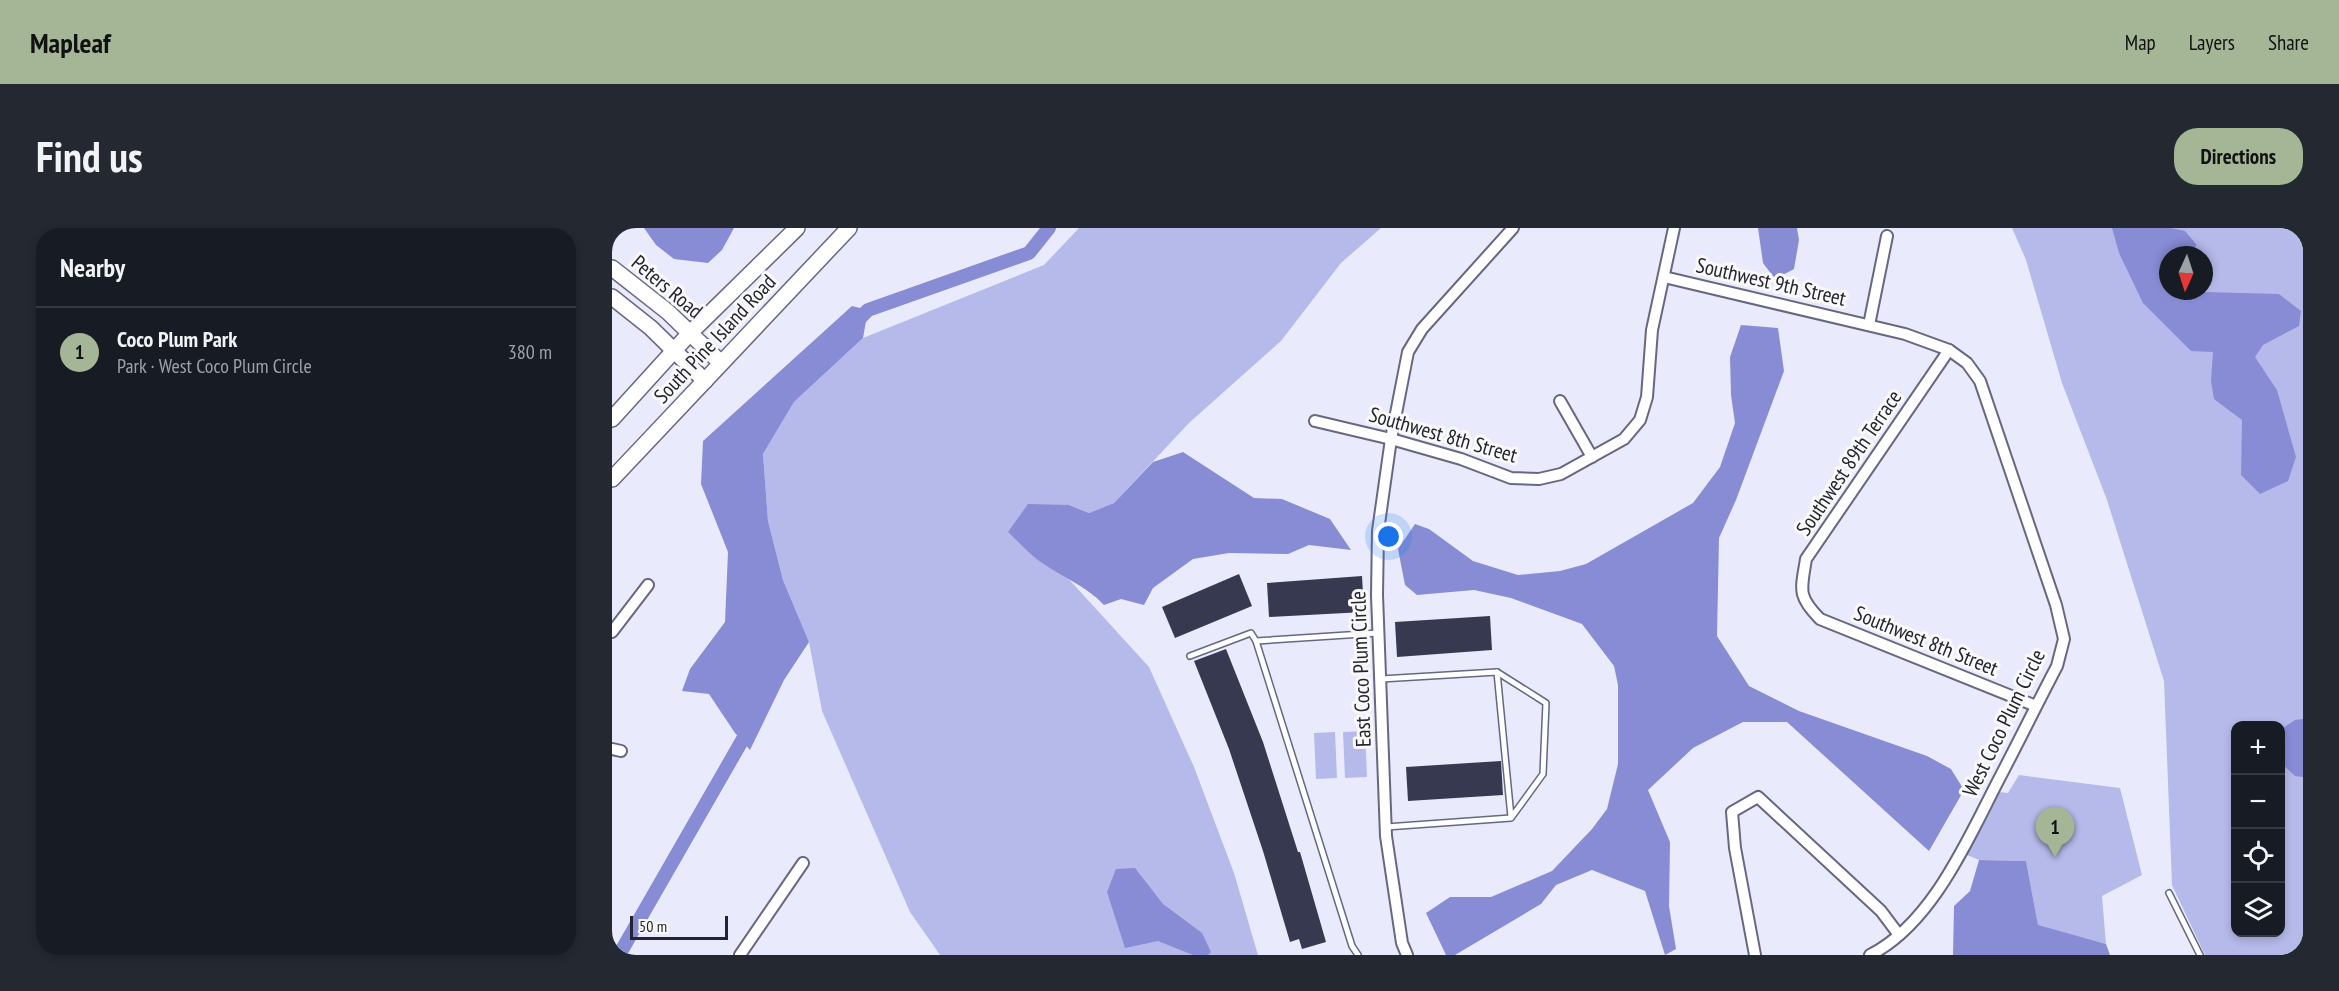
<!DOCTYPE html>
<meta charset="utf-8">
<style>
body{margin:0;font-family:"PT Sans Narrow",sans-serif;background:#242831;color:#f1f3f6}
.controls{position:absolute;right:18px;bottom:18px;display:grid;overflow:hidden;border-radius:12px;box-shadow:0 3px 9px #0003}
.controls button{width:54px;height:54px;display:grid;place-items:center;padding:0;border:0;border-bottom:2px solid #363941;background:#171b24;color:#f1f3f6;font:30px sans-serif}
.compass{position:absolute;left:1547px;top:18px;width:54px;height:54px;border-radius:50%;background:#171b24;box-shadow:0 3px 9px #0003;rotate:183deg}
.scale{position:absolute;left:18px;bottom:15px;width:98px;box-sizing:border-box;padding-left:6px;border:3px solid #23242f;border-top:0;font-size:16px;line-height:21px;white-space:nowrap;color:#23242f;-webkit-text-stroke:4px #f9f9f9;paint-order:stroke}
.you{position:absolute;left:777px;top:309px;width:21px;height:21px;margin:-15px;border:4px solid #fff;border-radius:50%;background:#1a73e8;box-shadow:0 0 0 9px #1a73e833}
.badge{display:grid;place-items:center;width:39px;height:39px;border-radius:50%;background:#a5b697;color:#111;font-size:20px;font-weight:700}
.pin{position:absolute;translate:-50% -50px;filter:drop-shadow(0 2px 3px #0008)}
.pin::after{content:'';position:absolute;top:32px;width:21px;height:18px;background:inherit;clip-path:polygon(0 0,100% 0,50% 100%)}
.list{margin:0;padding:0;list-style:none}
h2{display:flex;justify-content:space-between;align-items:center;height:78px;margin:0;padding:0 24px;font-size:26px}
h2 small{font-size:20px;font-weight:400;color:#9ea1a6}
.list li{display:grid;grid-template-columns:39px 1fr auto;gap:18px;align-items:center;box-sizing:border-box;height:90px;padding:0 24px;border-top:2px solid #363941}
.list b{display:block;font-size:22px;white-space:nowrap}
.list p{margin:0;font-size:20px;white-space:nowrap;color:#9ea1a6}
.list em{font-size:20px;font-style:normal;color:#9ea1a6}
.icon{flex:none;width:33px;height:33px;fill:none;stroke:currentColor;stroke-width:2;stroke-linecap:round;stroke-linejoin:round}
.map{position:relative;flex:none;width:1691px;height:727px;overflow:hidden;border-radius:24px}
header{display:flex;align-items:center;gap:36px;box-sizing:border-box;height:84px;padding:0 30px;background:#a5b697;color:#111}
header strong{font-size:28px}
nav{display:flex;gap:33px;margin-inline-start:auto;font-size:21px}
.intro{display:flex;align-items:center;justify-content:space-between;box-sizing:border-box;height:144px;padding:0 36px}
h1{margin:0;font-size:42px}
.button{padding:15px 27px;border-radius:24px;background:#a5b697;color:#111;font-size:21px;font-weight:700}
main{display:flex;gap:36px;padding:0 36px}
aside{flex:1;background:#171b24;border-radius:24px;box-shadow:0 3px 9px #0003}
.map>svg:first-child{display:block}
.green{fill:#b6baea;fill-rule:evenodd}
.water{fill:#888cd5}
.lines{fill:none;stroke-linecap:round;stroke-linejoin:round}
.canal{stroke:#888cd5;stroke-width:14}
.building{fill:#373950}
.service-casing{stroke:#666882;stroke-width:8}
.minor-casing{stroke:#666882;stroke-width:14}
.secondary-casing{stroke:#666882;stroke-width:18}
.service{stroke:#fff;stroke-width:5}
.minor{stroke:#fff;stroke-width:10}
.secondary{stroke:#fff;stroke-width:15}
.labels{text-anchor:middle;stroke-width:6;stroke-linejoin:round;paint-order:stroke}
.street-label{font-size:21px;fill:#23242f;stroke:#f9f9f9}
</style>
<header>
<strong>Mapleaf</strong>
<nav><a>Map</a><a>Layers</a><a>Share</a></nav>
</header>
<div class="intro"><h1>Find us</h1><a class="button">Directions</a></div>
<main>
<aside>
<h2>Nearby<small></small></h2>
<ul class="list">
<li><span class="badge">1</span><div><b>Coco Plum Park</b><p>Park · West Coco Plum Circle</p></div><em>380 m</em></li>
</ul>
</aside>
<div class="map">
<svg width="1691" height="727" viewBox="0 0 1691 727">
<rect width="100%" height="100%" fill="#e9ebfd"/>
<g class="green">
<path d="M467,0H769L729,35L669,113L577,195L502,275L477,285L457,277L430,335L454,348L537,439L582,539L622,645L646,727H328L298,684L210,483L197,414L171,352L156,293L151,226L182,174L251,110L432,37Z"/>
<path d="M1400,0H1691V727H1593L1560,657L1552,453L1495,272L1450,155L1414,32ZM1556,27H1592V63H1556ZM1624,497H1668V704H1624Z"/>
<path d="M753,503L755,549L733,550L731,504Z"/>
<path d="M723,504L725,550L704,551L702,505Z"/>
<path d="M1407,547L1508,560L1530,647L1490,668L1494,716L1426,698L1414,633L1367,632L1353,626L1387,564L1396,565Z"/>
</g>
<g class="water">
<path d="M32,0H122L110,22L96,35L62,31L44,17Z"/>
<path d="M1146,0H1185L1187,12L1182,41L1163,51L1151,35Z"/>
<path d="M1500,0H1559L1573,3L1584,16L1583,27H1556V63L1667,66L1689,83L1687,98L1651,117L1643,129L1665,162L1684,229L1676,253L1648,266L1629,247L1630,192L1602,171L1599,153L1601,124L1579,123L1531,75L1507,25Z"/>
<path d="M240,78L256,82L251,110L182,174L151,226L156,293L171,352L197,414L172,452L138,522L123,505L97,466L70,463L78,441L113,394L116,324L89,256L91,213Z"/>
<path d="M1129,97L1166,100L1172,143L1124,272L1107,310L1105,408L1137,458L1187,483L1315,528L1339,541L1352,562L1317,623L1175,494H1131L1081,520L1036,562L1058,614L1057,678L1064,721L1053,727L1033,663L980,642L944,657L929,676L843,727H834L814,685L838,669H879L940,643L980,601L995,581L1006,536V457L1002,438L970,396L899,370L862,362L805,367L793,357L786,321L803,296L817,301L861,333L906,347L948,343L974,336L1081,275L1108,239L1123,195L1119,167L1118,129Z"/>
<path d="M571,224L642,270L670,271L718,291L739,322L697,317L676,326L617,325L581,331L541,360L532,377L509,371L492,377C474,358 452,350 430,335C418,327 407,314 396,304L416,276L457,277L477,285L502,275L541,234Z"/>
<path d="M1691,491V549L1683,548L1669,535L1668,502L1683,492Z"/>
<path d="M1367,632L1414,633L1426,697L1494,716L1498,727H1341L1342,678L1358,663Z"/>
<path d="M523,640L551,676L590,705L599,724L596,727H581L546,713L513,720L495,664L504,641Z"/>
</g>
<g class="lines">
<g class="canal">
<path d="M244,94L256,82L417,25L437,0"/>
<path d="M7,727L139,497"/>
</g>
</g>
<g class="building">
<path d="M627,346L640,378L563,410L550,379Z"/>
<path d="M750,348L752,384L657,389L655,355Z"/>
<path d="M878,388L880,422L785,429L783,394Z"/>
<path d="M614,421L651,514L686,624H688L714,714L690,721L687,711L678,714L651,623L617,521L582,433Z"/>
<path d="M889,533L891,567L796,573L794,539Z"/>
</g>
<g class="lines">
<defs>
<g id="service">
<path d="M644,413L740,718L746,727"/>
<path d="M578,428L639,405L644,413L766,405"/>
<path d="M885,444L899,589"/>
<path d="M769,451L885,444L934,475L931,546L899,590L774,599"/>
<path d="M1557,665L1588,727"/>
</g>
<g id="minor">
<path d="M1052,49L1293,106L1337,122L1355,135L1368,153L1444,377L1452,411L1445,438C1425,476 1406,515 1386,553C1356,611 1320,696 1258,727"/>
<path d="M1257,97L1275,8"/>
<path d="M1337,122L1194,331C1189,362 1185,368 1208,391L1424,478"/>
<path d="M948,173L980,229"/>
<path d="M703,193L779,211L849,231L899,250L927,251L949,246L1012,211L1028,192L1035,169L1040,102L1062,0"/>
<path d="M0,404L36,357"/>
<path d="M0,521L9,523"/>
<path d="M128,727L191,635"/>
<path d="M795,727L790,715L774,608L765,367L766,303L779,211L796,124L810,101L901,0"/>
<path d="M1143,727L1123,620L1120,584L1146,569L1269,683L1287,707"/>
</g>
<g id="secondary">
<path d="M0,40L56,84L109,135"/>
<path d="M0,69L39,100L93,153"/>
<path d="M0,191L78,105L185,0"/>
<path d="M0,251L237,0"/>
</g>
</defs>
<use href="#service" class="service-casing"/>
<use href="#minor" class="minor-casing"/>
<use href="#secondary" class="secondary-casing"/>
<use href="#service" class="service"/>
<use href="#minor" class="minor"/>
<use href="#secondary" class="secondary"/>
</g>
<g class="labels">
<g class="street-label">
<text transform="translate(1159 54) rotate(13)" y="7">Southwest 9th Street</text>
<text transform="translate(55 59) rotate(40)" y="7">Peters Road</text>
<text transform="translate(103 111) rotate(-47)" y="7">South Pine Island Road</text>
<text transform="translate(831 207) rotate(16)" y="7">Southwest 8th Street</text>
<text transform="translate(1237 235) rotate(-56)" y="7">Southwest 89th Terrace</text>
<text transform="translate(1314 413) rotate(22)" y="7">Southwest 8th Street</text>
<text transform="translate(749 441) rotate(-92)" y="7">East Coco Plum Circle</text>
<text transform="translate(1392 495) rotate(-64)" y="7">West Coco Plum Circle</text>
</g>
</g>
</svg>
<div class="controls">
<button>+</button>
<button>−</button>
<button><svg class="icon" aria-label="locate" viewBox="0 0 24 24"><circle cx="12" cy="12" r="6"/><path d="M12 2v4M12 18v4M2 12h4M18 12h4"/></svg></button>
<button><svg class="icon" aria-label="layers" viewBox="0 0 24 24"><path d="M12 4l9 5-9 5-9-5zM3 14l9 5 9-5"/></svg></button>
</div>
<svg class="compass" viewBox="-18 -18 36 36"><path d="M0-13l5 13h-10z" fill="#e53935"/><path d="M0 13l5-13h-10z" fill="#9ea1a6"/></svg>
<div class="scale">50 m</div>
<div class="you"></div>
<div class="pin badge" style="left:1443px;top:629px">1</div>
</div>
</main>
